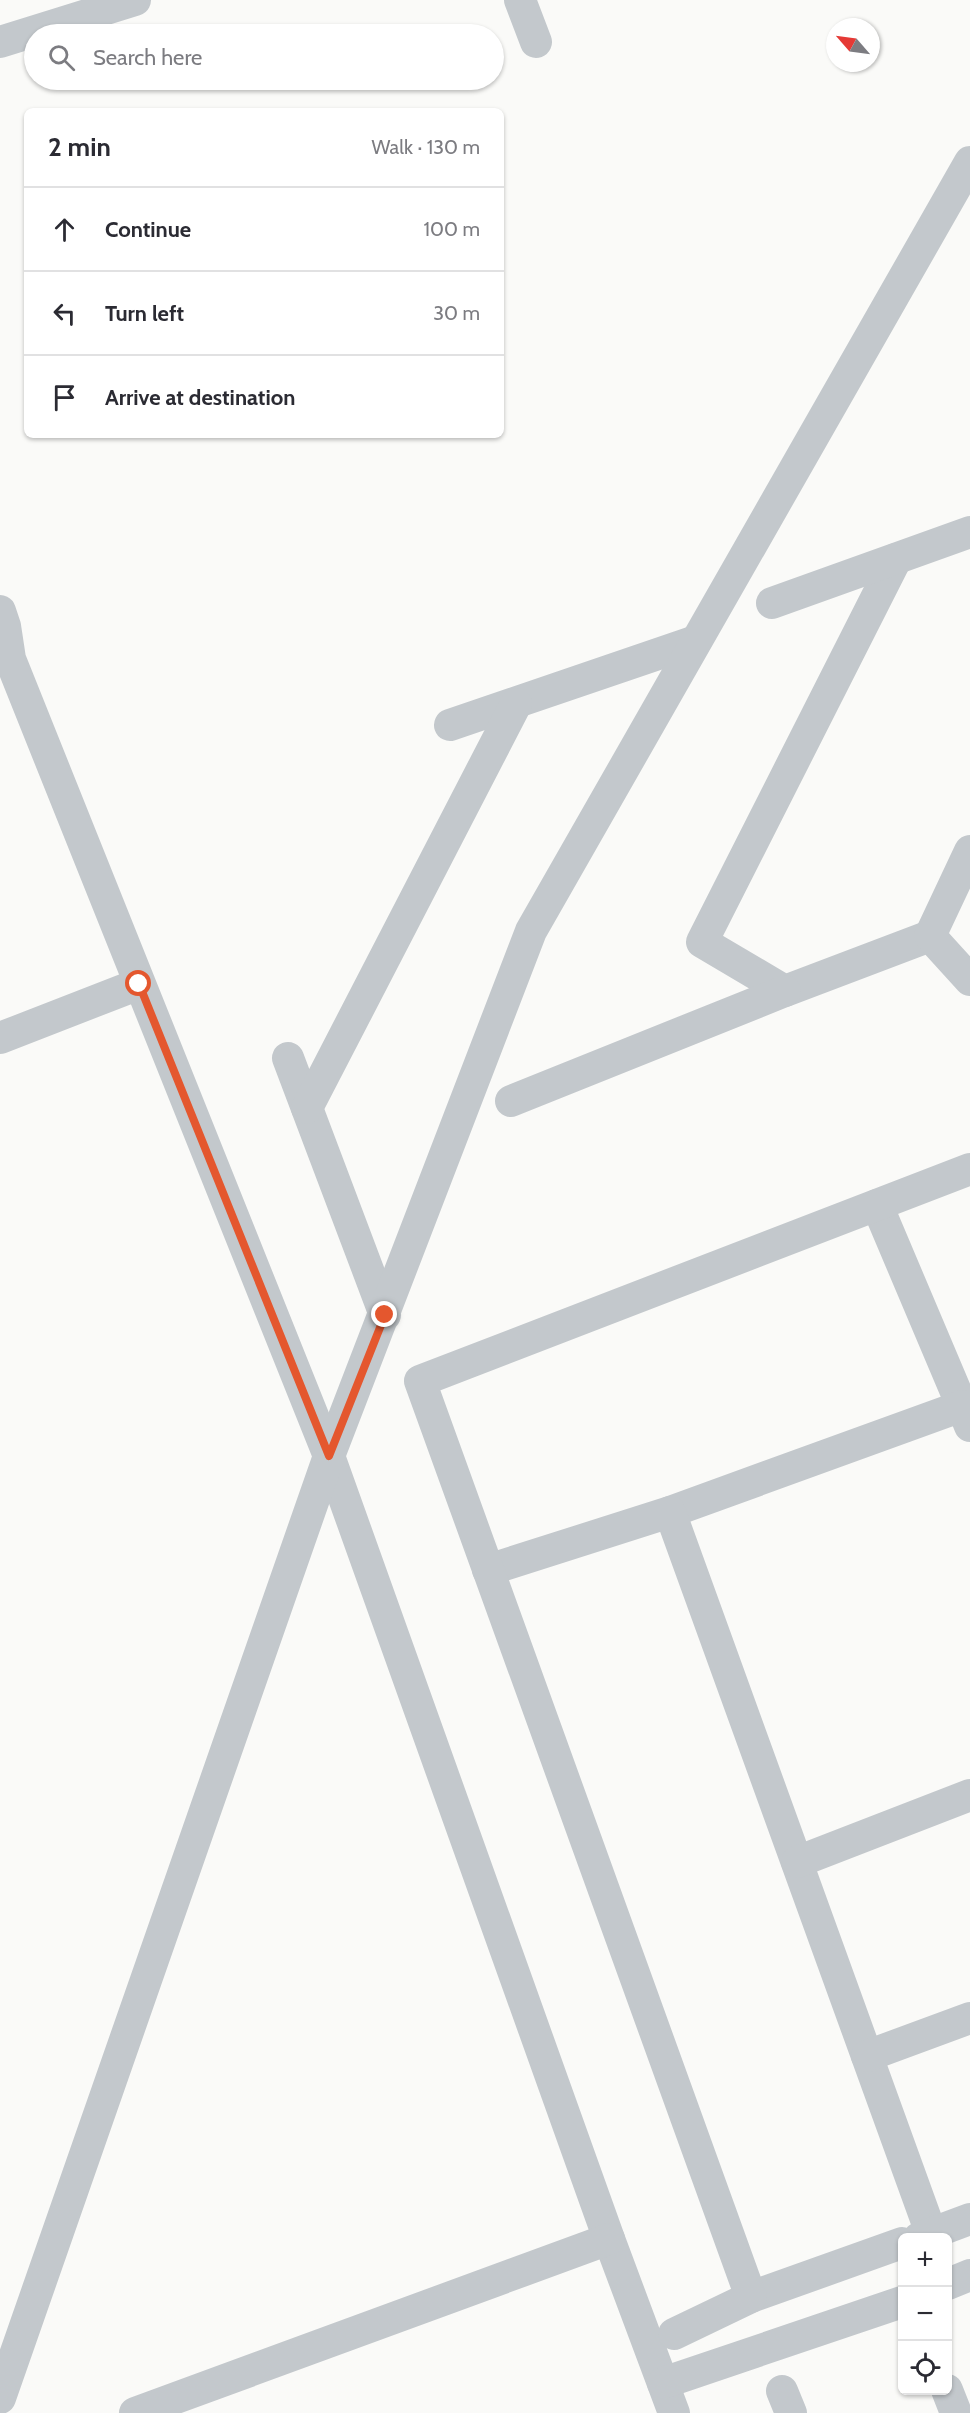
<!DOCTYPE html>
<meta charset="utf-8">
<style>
body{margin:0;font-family:Cabin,sans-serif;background:#f2f2f3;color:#2b2b33}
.controls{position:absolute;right:18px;bottom:18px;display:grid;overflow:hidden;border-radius:9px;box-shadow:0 2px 4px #0004}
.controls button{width:54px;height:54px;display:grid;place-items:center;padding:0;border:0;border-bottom:2px solid #e1e1e2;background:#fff;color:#2b2b33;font:30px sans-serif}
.compass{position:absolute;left:826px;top:18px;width:54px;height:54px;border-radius:50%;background:#fff;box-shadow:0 2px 4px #0004;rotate:298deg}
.stop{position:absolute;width:18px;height:18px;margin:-14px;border:4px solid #e4572e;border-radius:50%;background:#fff}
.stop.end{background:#e4572e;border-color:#fff;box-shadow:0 2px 6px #0008}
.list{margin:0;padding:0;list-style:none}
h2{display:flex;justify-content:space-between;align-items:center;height:78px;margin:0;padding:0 24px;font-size:26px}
h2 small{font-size:20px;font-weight:400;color:#7c7c81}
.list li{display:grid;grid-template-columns:39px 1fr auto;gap:18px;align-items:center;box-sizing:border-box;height:84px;padding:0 24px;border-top:2px solid #e1e1e2}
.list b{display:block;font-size:22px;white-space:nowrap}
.list em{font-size:20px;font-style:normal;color:#7c7c81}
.icon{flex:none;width:33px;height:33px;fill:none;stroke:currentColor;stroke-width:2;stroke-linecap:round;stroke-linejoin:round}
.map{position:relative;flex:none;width:970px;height:2413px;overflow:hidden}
.search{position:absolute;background:#fff;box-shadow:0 2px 4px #0004;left:24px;top:24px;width:480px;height:66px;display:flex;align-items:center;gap:15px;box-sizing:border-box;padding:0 21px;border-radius:33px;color:#7c7c81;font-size:22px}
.panel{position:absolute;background:#fff;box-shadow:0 2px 4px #0004;left:24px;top:108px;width:480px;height:330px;border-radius:9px}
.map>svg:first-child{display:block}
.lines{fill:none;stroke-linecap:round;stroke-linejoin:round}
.minor{stroke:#c3c8cc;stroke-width:32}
.route{stroke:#e4572e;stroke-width:8}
</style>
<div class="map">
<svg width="970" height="2413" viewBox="0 0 970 2413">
<rect width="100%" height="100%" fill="#fafaf8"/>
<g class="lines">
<g class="minor">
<path d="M520,0L536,42"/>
<path d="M0,42L135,0"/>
<path d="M896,559L702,942L785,991L930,936"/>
<path d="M772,603L970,532"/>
<path d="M0,611L5,626L10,659L329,1456L609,2239L674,2413"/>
<path d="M450,725L696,641"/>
<path d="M970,851L930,936L970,980"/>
<path d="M0,1038L139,984"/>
<path d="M288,1058L385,1315"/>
<path d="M511,1101L785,991"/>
<path d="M307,1108L516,704"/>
<path d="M877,1205L962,1406"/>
<path d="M670,1512L962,1406L970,1426"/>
<path d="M488,1570L670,1512L931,2233"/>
<path d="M797,1862L970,1795"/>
<path d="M867,2056L970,2018"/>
<path d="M919,2238L970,2219"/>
<path d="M948,2284L970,2275"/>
<path d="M751,2297L902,2243"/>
<path d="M674,2334L751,2297L420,1381L970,1169"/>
<path d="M663,2383L902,2302"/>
<path d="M947,2390L956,2413"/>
<path d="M782,2391L791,2413"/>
<path d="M0,2398L329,1456L531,931L970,162"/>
<path d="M135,2413L609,2239"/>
</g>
</g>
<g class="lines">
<path class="route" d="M139,984L329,1456L385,1315"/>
</g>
</svg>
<div class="controls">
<button>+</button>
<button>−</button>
<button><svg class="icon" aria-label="locate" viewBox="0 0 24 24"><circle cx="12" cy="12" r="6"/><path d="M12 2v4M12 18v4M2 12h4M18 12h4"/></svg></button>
</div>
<svg class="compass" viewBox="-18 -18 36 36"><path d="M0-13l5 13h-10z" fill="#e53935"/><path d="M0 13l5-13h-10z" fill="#7c7c81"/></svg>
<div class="stop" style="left:139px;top:984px"></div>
<div class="stop end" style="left:385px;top:1315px"></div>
<div class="search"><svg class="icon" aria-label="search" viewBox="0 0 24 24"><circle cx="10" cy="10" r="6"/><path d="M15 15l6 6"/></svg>Search here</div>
<section class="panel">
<h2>2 min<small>Walk · 130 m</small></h2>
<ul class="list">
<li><svg class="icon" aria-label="ahead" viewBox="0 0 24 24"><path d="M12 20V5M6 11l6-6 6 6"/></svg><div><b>Continue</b></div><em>100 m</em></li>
<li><svg class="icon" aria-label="left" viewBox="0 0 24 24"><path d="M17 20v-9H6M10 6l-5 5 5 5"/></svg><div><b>Turn left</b></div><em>30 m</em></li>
<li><svg class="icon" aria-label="arrive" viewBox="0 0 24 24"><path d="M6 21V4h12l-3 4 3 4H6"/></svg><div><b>Arrive at destination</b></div></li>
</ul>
</section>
</div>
